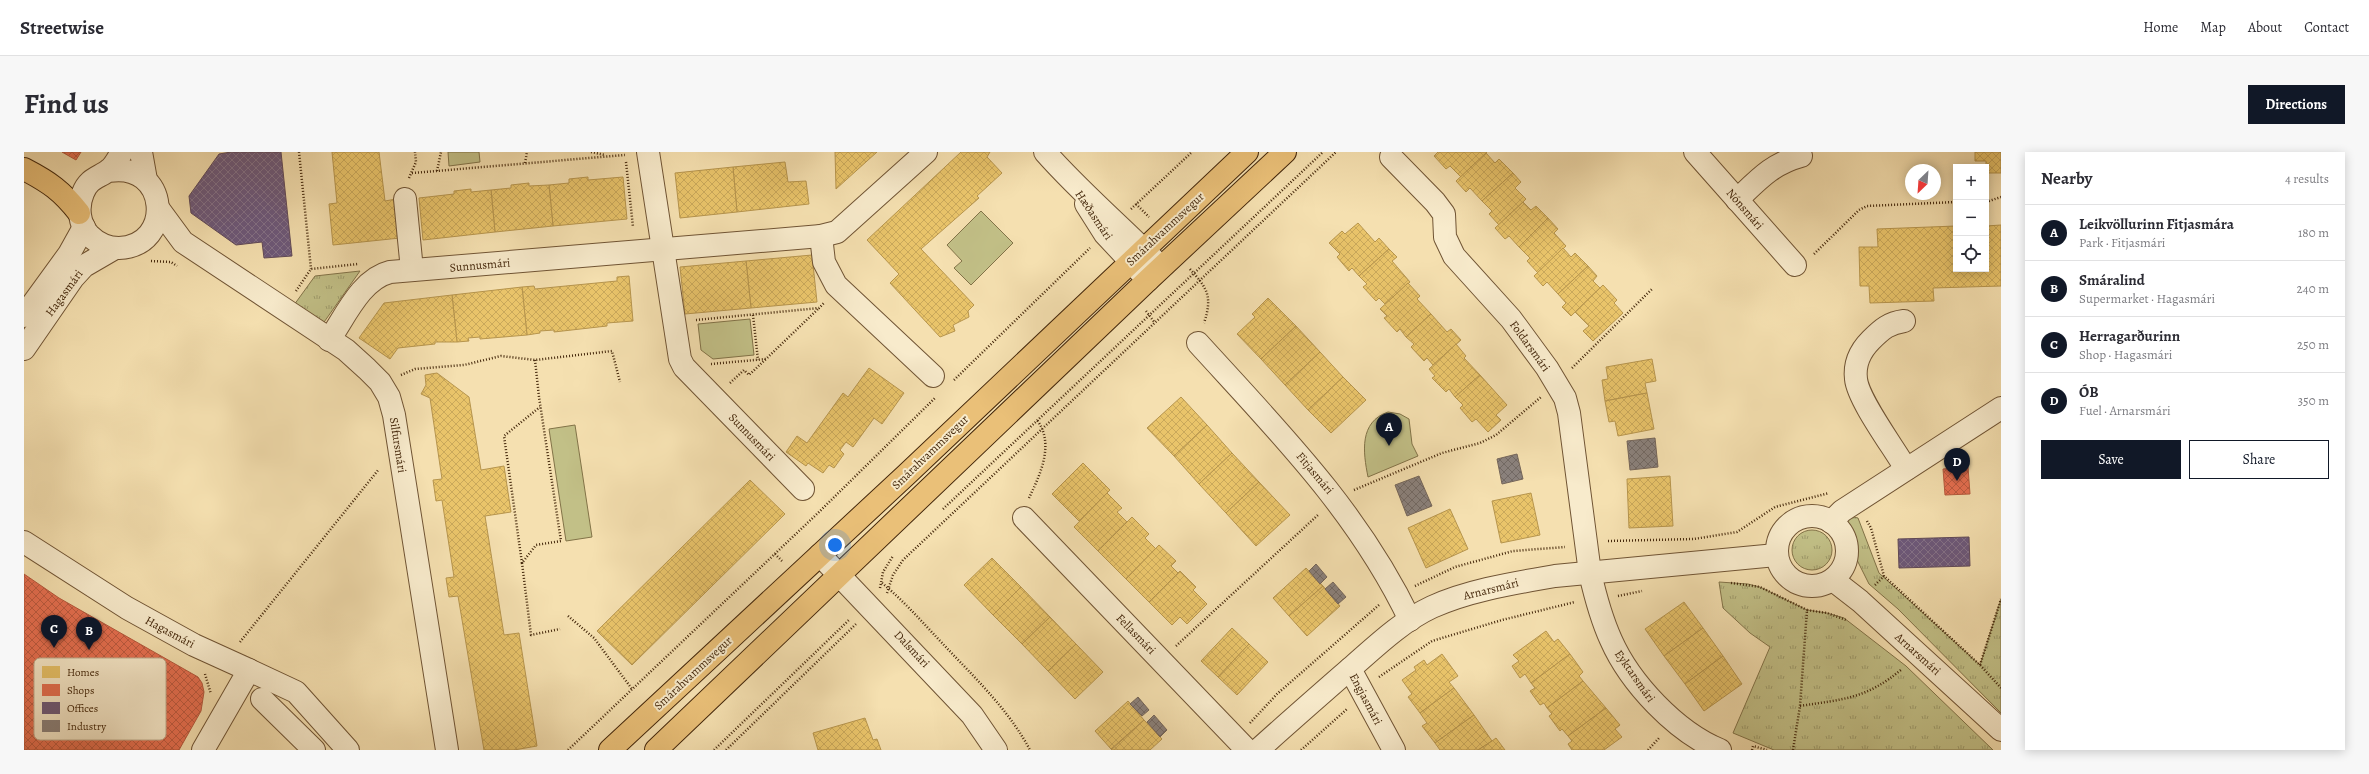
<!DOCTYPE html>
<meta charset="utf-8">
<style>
body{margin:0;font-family:Alegreya,serif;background:#f7f7f7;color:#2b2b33}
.controls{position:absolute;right:12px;top:12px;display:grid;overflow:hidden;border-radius:0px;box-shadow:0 2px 10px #0003}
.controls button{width:36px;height:36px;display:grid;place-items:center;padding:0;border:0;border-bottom:1px solid #e1e1e2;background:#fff;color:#2b2b33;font:20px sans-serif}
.compass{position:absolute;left:1881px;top:12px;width:36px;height:36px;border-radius:50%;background:#fff;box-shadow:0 2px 10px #0003;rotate:205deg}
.you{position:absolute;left:811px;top:393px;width:14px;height:14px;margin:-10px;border:3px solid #fff;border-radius:50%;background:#1a73e8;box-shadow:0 0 0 6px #1a73e833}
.badge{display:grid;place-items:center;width:26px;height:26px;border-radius:50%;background:#111827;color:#fff;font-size:13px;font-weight:700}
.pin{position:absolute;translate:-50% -33px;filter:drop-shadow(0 1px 2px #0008)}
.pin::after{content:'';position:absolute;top:21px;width:14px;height:12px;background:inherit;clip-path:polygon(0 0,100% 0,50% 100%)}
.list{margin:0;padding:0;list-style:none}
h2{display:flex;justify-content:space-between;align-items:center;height:52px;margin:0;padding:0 16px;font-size:17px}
h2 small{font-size:13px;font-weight:400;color:#7c7c81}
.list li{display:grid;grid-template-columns:26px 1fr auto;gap:12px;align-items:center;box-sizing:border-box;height:56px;padding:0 16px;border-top:1px solid #e1e1e2}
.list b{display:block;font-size:15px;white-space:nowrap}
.list p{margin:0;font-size:13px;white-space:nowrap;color:#7c7c81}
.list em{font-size:13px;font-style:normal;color:#7c7c81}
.actions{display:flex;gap:8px;padding:12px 16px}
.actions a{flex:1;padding:9px 0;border:1px solid #111827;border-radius:0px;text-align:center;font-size:14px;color:#111827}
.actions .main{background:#111827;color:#fff}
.icon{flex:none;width:22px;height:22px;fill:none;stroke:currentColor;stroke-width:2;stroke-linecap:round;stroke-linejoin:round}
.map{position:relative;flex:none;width:1977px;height:598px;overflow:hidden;border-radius:0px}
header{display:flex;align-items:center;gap:24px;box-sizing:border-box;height:56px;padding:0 20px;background:#fff;border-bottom:1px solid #e1e1e2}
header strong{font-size:19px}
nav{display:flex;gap:22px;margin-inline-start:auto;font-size:14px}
.intro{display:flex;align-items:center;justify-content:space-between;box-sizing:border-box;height:96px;padding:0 24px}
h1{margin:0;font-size:28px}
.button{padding:10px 18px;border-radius:0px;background:#111827;color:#fff;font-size:14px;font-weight:700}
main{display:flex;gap:24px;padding:0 24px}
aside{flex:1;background:#fff;border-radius:0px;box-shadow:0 2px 10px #0003}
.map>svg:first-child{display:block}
.grass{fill:url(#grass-tufts);stroke:#827348}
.park{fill:#c2c087;stroke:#827348}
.homes{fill:url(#homes-cross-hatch);stroke:#b7954d}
.shops{fill:url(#shops-cross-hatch);stroke:#b6593c}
.offices{fill:url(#offices-cross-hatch);stroke:#604a58}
.industry{fill:url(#industry-cross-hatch);stroke:#75665a}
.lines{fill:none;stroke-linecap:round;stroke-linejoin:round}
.minor-casing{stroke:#705434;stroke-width:24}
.major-casing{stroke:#43260a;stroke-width:24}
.highway-casing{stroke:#43260a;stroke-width:24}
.path{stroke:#43260a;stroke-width:2.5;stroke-dasharray:1 2;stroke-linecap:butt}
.minor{stroke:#f8ebcc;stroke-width:22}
.major{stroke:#eac078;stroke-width:22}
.highway{stroke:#eac078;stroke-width:22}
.labels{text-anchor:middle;stroke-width:4;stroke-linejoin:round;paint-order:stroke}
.street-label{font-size:12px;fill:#43260a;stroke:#f8ebcc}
.key{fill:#f8ebcc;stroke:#c2b092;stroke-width:1}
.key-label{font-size:11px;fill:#43260a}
</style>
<header>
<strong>Streetwise</strong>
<nav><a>Home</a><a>Map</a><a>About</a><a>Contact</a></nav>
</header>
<div class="intro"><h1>Find us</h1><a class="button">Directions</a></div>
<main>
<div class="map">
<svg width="1977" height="598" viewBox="0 0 1977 598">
<defs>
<pattern id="grass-tufts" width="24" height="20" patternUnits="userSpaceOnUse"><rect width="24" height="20" fill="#c2c087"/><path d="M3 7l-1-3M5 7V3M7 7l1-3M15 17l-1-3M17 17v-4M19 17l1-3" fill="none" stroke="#9f9c6d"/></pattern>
<pattern id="homes-cross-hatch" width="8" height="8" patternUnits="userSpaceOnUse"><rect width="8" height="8" fill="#e9c46a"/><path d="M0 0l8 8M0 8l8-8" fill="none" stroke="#c9a85b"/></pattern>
<pattern id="shops-cross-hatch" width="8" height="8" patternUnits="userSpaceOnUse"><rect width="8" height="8" fill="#e76f51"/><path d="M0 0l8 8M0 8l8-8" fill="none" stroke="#bd5b41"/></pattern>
<pattern id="offices-cross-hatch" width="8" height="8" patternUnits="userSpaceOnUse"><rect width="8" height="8" fill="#6d597a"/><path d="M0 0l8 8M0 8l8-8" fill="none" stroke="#847289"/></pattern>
<pattern id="industry-cross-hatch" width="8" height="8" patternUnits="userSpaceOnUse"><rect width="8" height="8" fill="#8a817c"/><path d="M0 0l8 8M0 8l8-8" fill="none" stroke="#726964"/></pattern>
</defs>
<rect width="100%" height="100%" fill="#f5e0b0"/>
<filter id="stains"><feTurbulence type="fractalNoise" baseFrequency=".005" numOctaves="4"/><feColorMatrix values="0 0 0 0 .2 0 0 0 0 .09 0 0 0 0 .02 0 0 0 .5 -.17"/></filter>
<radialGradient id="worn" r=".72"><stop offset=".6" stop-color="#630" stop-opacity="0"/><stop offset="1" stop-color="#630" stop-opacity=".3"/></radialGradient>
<g class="grass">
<path d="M336,119L298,173L270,153L291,124Z"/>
<path d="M1821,363L1834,366L1855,421L1956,513L1977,447V561L1874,457L1845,432L1830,402Z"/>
<circle cx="1788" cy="398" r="20"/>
<path d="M1695,430L1724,432L1736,435L1783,458L1803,461L1820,466L1882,514L1969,598H1750L1709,581L1746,495L1726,481L1699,456Z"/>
</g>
<g class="park">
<path d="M424,0H455L456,10L425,14Z"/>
<path d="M957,59L989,91L947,133L930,116L938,109L923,93Z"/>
<path d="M726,167L730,203L689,207L677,198L674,172Z"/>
<path d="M1364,260L1376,262L1385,267L1388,292L1394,304L1344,325C1339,300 1335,270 1364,260Z"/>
<path d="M551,273L568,385L542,389L525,277Z"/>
</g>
<g class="homes">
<path d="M308,0H355L361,49L372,47L376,86L309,93L305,52L313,51Z"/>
<path d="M811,0H853L812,37Z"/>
<path d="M937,0H966L963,5L978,21L953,44L955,46L897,97L950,153L944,159L945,165L929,173L931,179L916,185L866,131L875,122L843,88Z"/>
<path d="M1414,0H1463L1437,25L1426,14L1422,17L1410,4Z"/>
<path d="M1951,0H1977V21H1962V9H1951Z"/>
<path d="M1462,1L1471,11L1475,7L1489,21L1458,49L1446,36L1442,40L1432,29Z"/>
<path d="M761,10L764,30L782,29L785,52L713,60L709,15Z"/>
<path d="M709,15L713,60L656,66L651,21Z"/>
<path d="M1489,21L1497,30L1491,36L1502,47L1475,73L1465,62L1468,59L1458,49Z"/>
<path d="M564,25V28L599,25L603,67L529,74L525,33L545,31V27Z"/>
<path d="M505,31V34L525,33L529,74L471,80L467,38L487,36V33Z"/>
<path d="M447,37V40L467,38L471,80L399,88L395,46L430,42V39Z"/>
<path d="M1499,50L1507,58L1512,54L1524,66L1495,95L1485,84L1481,87L1471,76Z"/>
<path d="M1524,66L1534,77L1530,81L1542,94L1514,121L1503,109L1506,106L1495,95Z"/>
<path d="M1334,71L1351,90L1355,86L1365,97L1335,124L1328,116L1325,119L1313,105L1316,102L1305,91L1318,79L1321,82Z"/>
<path d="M1977,73V134L1909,136L1910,149L1846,151L1845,134H1836L1835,95H1854L1853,77L1932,74V117H1962V74Z"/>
<path d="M1539,96L1547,105L1551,101L1564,114L1534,142L1523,130L1519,134L1510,124Z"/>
<path d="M1365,97L1373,105L1368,109L1386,130L1361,152L1355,146L1352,149L1339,135L1343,132L1335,124Z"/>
<path d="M788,103L793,150L727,156L722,109Z"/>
<path d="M722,109L727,156L661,162L656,115Z"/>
<path d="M1564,114L1573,124L1569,129L1576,136L1547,164L1538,155L1542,151L1534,142Z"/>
<path d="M605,124L609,169L583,171V174L530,180V178L516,179V181L503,183L498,135L510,134L511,137L593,129V125Z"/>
<path d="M1384,131L1396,144L1393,147L1407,162L1382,185L1376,177L1373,180L1360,166L1363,164L1356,157Z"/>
<path d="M1579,133L1593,148L1590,151L1599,161L1569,189L1559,179L1565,174L1551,160Z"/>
<path d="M498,135L503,183L456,187V185L444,186L445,189L433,190L428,143Z"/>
<path d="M428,143L433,190H411V192L374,196L366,207L335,186L360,151Z"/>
<path d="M1244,146L1272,174L1237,207L1213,182L1231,165L1228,162Z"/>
<path d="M1407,162L1423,180L1427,177L1437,188L1409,213L1403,206L1400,209L1387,195L1390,192L1382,185Z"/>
<path d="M1272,174L1296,200L1261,233L1237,207Z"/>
<path d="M1432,192L1442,204L1440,206L1456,223L1431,245L1425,237L1422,240L1408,226L1411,224L1405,217Z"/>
<path d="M1296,200L1319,225L1284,258L1261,233Z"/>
<path d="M1628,207L1632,229L1621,231L1623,241L1581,249L1578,228L1584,227L1582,215Z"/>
<path d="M845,216L880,241L858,272L850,266L829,295L822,290L816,298L820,302L810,316L805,313L799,321L784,311L782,314L762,300L773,284L783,291L819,241L824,245Z"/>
<path d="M413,221L445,245L457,318L480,314L487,360L461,364L480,483L495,481L513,594L490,598H460L434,444L425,445L422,426L430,425L418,348L412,349L409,328L418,327L406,246L397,242L402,233L401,223Z"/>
<path d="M1456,223L1483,253L1472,263L1477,268L1464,280L1452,267L1448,270L1436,256L1439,253L1431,245Z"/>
<path d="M1319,225L1342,248L1307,281L1284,258Z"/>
<path d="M1623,241L1630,277L1594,284L1591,269L1585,270L1581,249Z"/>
<path d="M1157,245L1183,273L1150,304L1123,276Z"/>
<path d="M1183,273L1208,301L1175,332L1150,304Z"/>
<path d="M1208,301L1235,330L1202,361L1175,332Z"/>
<path d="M1059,311L1086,338L1055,369L1028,342Z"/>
<path d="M1646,324L1649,374L1605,376L1603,327Z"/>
<path d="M726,328L761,362L608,513L573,479Z"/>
<path d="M1235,330L1266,363L1232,394L1202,361Z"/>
<path d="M1083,341L1098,356L1093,360L1103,370L1074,399L1050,375Z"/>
<path d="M1507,341L1516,383L1477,391L1468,349Z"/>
<path d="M1426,357L1444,397L1402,416L1384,376Z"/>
<path d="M1108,365L1125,382L1121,386L1132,397L1102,427L1074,399Z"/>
<path d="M1135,393L1152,409L1147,414L1154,421L1125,450L1102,427Z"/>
<path d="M968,406L997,435L969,463L940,433Z"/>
<path d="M1282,416L1299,434L1265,464L1249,446Z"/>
<path d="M1156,419L1172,435L1169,438L1183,452L1163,472L1156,465L1148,473L1125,450Z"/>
<path d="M1299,434L1316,454L1283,484L1265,464Z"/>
<path d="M997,435L1026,465L998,492L969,463Z"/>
<path d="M1660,450L1679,476L1640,504L1621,477Z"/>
<path d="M1026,465L1052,492L1024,519L998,492Z"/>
<path d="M1208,476L1225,492L1194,525L1177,509Z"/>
<path d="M1679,476L1699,504L1661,532L1640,504Z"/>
<path d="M1522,479L1530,490L1534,487L1546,502L1507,531L1501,522L1496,526L1488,514L1495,509L1489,503Z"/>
<path d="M1052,492L1079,520L1051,547L1024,519Z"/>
<path d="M1225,492L1244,510L1213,543L1194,525Z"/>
<path d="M1418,502L1434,524L1425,530L1430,536L1396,561L1384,545L1388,542L1378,528L1392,518L1390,515L1400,508L1403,513Z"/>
<path d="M1546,502L1559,520L1555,524L1559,529L1523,556L1520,551L1516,553L1506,539L1511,536L1507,531Z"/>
<path d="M1699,504L1718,532L1680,559L1661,532Z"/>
<path d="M1559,529L1582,556L1544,584L1538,577L1536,579L1525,564L1528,562L1523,556Z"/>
<path d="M1430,536L1450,563L1411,591L1398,574L1403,571L1396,561Z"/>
<path d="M1104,549L1120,568L1087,597L1071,579Z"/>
<path d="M1582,556L1596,573L1591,577L1598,585L1580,598H1548L1544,592L1548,589L1544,584Z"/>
<path d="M1450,563L1468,589L1454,598H1416L1411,591Z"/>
<path d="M841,566L849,588L853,587L857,598H794L789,581Z"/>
<path d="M1120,568L1138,587L1126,598H1087Z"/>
<path d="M1472,586L1481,598H1454L1468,589Z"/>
</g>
<g class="shops">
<path d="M38,0H57L52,8Z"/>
<path d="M1944,315L1946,342L1921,343L1919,317Z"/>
<path d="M0,422L35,446L174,525L178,531L180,540L177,559L155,598H0Z"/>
</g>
<g class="offices">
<path d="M207,0H257L268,104L240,106L238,90L212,93L167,61L165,44L195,2Z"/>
<path d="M1945,385L1946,414L1875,416L1874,387Z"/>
</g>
<g class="industry">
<path d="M1631,286L1634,315L1606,318L1603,289Z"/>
<path d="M1493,302L1499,327L1478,332L1473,307Z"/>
<path d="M1395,324L1408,354L1383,364L1371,333Z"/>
<path d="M1292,412L1303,425L1296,432L1285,419Z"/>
<path d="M1309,430L1322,445L1314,452L1301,437Z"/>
<path d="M1114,545L1125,558L1118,564L1106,552Z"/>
<path d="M1130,563L1143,578L1136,585L1123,570Z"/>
</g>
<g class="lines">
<defs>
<g id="minor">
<path d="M117,0L122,28"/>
<path d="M624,0L656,207L660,215L779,337"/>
<path d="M1021,0C1057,41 1099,76 1137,115"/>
<path d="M1671,0L1771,113"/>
<path d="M1367,5L1411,50L1420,62L1421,85L1430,104L1487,167L1523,216L1541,246L1545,261L1566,421C1571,443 1577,466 1587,488C1606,531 1652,580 1696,598"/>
<path d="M85,19C145,9 151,94 95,96C84,96 73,91 65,83C55,72 53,55 59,41C65,25 76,26 86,17C91,13 94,6 98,0"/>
<path d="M381,47L388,118"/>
<path d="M1713,48C1735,27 1748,12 1777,4"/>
<path d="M1062,52L1081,82L1124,128"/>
<path d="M134,56L159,90L322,198L343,217L356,230L365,245L370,263L423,598"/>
<path d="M797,84L800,110L812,133L909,224"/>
<path d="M0,164L45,102L60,75"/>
<path d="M1880,169C1865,171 1858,177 1847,188C1836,199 1830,211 1832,227C1834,248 1870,296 1882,317"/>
<path d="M305,188C321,165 337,127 366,120L797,84L813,80L902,0"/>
<path d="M1174,191C1254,279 1334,359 1386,468"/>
<path d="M0,197L49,126L60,114L91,96"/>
<circle cx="1788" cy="399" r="35"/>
<path d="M1000,366L1223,598"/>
<path d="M1807,370L1818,359L1977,256"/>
<path d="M0,390L103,456L170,493L225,518L179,598"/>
<path d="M796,403L948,563L972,598"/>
<path d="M1809,428L1836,449L1977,578"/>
<path d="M1326,517L1370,598"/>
<path d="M225,518L272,540L324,598"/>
<path d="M238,547L290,598"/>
<path d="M1234,598C1265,570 1296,543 1328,515C1352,494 1378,469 1408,455C1445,438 1491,431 1531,424L1752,403"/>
</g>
<g id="major">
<path d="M586,598L882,323L1223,0"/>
<path d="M632,598L1124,128L1261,0"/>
</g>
<path id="highway" d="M0,17C25,30 38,39 55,61"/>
</defs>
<use href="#minor" class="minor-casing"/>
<use href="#major" class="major-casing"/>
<use href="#highway" class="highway-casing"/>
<g class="path">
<path d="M275,0L287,117"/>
<path d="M567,0L581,3"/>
<path d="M602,10L609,75"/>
<path d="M501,11L503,0"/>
<path d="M413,19L417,0"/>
<path d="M388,21L601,3"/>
<path d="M385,26L392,10L391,0"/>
<path d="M1962,50L1977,45"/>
<path d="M1112,52L1125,65"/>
<path d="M1107,57L1168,0"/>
<path d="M1790,102L1835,58L1843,54L1932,50"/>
<path d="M127,109L147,110L153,114"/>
<path d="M1166,117C1183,136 1189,144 1180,171"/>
<path d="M272,139L287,117L334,112"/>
<path d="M1122,159L1131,171"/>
<path d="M729,163L734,208"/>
<path d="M672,168L795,156L800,151"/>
<path d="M511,208L515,245L537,389L512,393L498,411L507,483L536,477"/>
<path d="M687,212L742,207L795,156"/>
<path d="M1548,216L1629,136"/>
<path d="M377,223L391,217L440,213L477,204L511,208L588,199L596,230"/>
<path d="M930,228L1066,96"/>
<path d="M706,231L720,218L725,223L742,207"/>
<path d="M1330,338L1418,301L1456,291L1472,283L1517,245"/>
<path d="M1005,346C1016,323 1031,292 1013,268"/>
<path d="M919,357L1299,0"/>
<path d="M1843,369L1847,376L1860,424L1956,513L1977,536"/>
<path d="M1584,389L1670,387L1713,380L1751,355L1805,341"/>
<path d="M751,402L758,409"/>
<path d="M498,411L480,284L516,255"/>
<path d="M858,431C880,449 899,471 919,492C950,525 985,558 1006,598"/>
<path d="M1707,431L1736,435L1783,458"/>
<path d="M1851,433L1860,424"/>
<path d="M1391,434L1431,415L1489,399L1541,395"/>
<path d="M856,436L859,420L869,404"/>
<path d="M863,441L869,423L879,408L1312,0"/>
<path d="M1594,444L1618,439"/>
<path d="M544,464L570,486L608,537"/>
<path d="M216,490L355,317"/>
<path d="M1152,494L1295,362"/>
<path d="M1956,513L1977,447"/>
<path d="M181,522L187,542"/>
<path d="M1355,525L1408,489L1478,468L1551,450"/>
<path d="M1776,554C1820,547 1842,547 1878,517"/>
<path d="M1226,571L1253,542L1355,453"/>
<path d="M544,598L795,360L912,245"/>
<path d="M690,598L826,467"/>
<path d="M702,598L832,472"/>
<path d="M1277,598L1323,557"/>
<path d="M1624,598L1636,585"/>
<path d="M1728,598L1729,594L1743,598"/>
<path d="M1769,598L1776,554L1783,458L1803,461L1822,468"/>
</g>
<use href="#minor" class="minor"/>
<use href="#major" class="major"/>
<use href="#highway" class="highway"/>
</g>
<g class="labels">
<g class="street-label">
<text transform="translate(1721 57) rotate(49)" y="4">Nónsmári</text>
<text transform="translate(1070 63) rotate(56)" y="4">Hæðasmári</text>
<text transform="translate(1141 77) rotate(-43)" y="4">Smárahvammsvegur</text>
<text transform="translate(456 113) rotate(-5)" y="4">Sunnusmári</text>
<text transform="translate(40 141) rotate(-54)" y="4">Hagasmári</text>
<text transform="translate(1506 194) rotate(54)" y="4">Foldarsmári</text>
<text transform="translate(728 285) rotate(46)" y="4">Sunnusmári</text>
<text transform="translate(374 293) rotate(81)" y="4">Silfursmári</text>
<text transform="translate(906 300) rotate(-44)" y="4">Smárahvammsvegur</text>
<text transform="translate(1291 321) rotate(50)" y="4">Fitjasmári</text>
<text transform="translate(1467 437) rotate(-14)" y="4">Arnarsmári</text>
<text transform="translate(146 480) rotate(28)" y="4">Hagasmári</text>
<text transform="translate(1112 482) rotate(46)" y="4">Fellasmári</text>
<text transform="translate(888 497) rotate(47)" y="4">Dalsmári</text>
<text transform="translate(1894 502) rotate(42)" y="4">Arnarsmári</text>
<text transform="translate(669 521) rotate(-43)" y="4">Smárahvammsvegur</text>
<text transform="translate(1611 524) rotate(55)" y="4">Eyktarsmári</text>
<text transform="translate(1342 547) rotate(62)" y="4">Engjasmári</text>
</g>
</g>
<rect x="10" y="506" width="132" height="82" rx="6" class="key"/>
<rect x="18" y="514" width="18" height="12" fill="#e9c46a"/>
<rect x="18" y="532" width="18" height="12" fill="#e76f51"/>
<rect x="18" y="550" width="18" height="12" fill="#6d597a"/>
<rect x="18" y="568" width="18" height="12" fill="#8a817c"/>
<g class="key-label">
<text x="43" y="524">Homes</text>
<text x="43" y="542">Shops</text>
<text x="43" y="560">Offices</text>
<text x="43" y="578">Industry</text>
</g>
<rect width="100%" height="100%" filter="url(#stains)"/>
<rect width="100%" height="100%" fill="url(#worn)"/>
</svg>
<div class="controls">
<button>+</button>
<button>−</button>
<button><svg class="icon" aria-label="locate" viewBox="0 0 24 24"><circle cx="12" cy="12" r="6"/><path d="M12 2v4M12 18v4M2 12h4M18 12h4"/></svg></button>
</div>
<svg class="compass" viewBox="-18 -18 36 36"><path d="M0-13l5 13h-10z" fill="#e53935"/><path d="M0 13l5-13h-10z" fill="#7c7c81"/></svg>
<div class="you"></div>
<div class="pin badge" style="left:1365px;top:294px">A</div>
<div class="pin badge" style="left:65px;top:498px">B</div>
<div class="pin badge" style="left:30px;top:496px">C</div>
<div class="pin badge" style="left:1933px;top:329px">D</div>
</div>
<aside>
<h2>Nearby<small>4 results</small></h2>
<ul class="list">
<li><span class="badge">A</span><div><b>Leikvöllurinn Fitjasmára</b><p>Park · Fitjasmári</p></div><em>180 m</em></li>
<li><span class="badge">B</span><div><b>Smáralind</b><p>Supermarket · Hagasmári</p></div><em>240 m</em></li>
<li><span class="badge">C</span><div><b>Herragarðurinn</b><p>Shop · Hagasmári</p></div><em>250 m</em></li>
<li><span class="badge">D</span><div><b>ÓB</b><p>Fuel · Arnarsmári</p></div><em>350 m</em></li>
</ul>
<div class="actions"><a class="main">Save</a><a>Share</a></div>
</aside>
</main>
